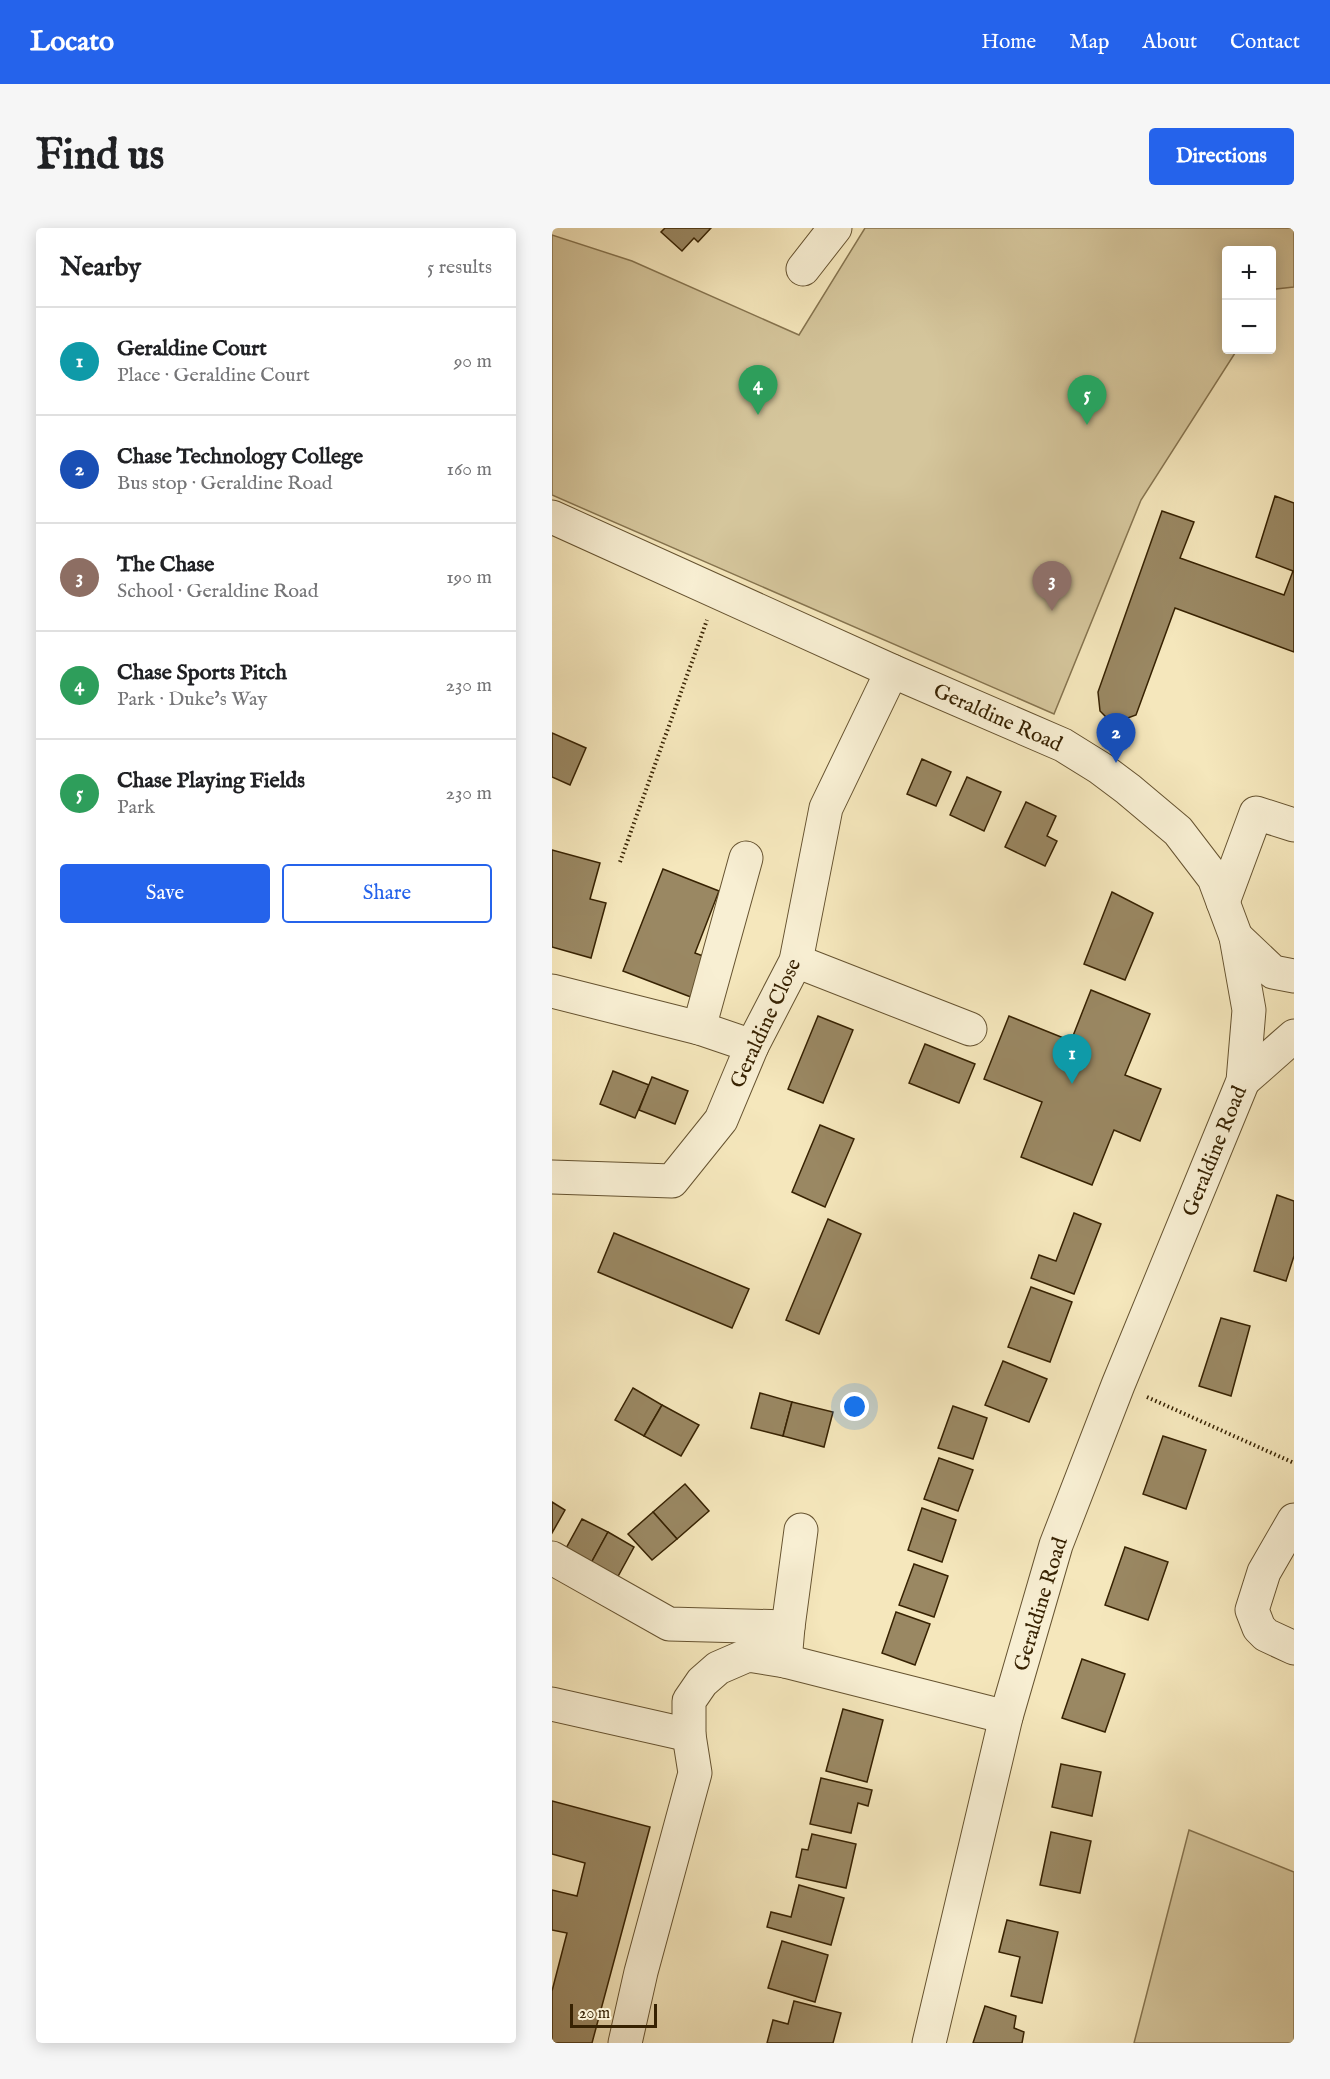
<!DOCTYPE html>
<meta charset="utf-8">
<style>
body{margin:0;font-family:"IM FELL English",serif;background:#f6f6f6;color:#202124}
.controls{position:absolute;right:18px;top:18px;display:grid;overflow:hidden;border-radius:6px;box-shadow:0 3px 15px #0003}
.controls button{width:54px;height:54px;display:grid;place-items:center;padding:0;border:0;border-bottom:2px solid #e0e0e0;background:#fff;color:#202124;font:30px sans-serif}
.scale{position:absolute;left:18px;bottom:15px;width:87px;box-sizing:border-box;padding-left:6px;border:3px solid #372202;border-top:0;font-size:16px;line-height:21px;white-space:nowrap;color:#372202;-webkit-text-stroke:4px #f8efd3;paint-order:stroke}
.you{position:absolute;left:303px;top:1179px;width:21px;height:21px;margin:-15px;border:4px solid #fff;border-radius:50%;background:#1a73e8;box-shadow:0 0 0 9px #1a73e833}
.badge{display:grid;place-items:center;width:39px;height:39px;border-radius:50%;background:#2563eb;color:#fff;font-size:20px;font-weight:700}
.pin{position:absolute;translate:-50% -50px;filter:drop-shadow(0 2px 3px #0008)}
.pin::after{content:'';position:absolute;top:32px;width:21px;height:18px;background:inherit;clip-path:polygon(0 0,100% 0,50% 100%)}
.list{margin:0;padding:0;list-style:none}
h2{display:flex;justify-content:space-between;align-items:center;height:78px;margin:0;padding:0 24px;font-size:26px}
h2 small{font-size:20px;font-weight:400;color:#757577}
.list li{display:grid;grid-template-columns:39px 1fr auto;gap:18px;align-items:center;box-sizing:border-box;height:108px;padding:0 24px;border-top:2px solid #e0e0e0}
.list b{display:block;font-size:22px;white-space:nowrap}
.list p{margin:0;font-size:20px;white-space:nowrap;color:#757577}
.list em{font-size:20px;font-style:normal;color:#757577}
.actions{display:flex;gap:12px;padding:18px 24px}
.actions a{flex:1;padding:14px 0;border:2px solid #2563eb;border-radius:6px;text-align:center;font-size:21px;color:#2563eb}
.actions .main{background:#2563eb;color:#fff}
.map{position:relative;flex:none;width:742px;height:1815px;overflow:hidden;border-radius:6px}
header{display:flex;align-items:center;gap:36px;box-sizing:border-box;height:84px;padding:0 30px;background:#2563eb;color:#fff}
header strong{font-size:28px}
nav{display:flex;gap:33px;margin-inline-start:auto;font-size:21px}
.intro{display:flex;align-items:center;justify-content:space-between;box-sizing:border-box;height:144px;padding:0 36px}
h1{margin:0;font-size:42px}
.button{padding:15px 27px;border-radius:6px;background:#2563eb;color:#fff;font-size:21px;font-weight:700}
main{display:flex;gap:36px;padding:0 36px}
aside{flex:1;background:#fff;border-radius:6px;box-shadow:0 3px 15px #0003}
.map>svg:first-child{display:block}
.green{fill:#d5c69c;stroke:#86744f;stroke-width:1.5}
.building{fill:#9a8863;stroke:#372202;stroke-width:1.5}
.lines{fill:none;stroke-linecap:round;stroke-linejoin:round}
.minor-casing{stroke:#665330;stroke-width:35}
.path{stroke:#372202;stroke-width:4;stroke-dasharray:1.5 3;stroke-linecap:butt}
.minor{stroke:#f8efd3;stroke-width:33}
.labels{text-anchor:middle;stroke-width:6;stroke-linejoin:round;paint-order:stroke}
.street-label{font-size:21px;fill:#372202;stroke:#f8efd3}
</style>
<header>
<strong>Locato</strong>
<nav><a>Home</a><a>Map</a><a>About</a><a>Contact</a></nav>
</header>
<div class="intro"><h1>Find us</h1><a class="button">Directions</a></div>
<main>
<aside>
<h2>Nearby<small>5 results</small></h2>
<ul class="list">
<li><span class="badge" style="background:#0f9aa8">1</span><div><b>Geraldine Court</b><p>Place · Geraldine Court</p></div><em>90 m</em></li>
<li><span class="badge" style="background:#1a4fb4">2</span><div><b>Chase Technology College</b><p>Bus stop · Geraldine Road</p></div><em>160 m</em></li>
<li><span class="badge" style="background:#8d6e63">3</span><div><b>The Chase</b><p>School · Geraldine Road</p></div><em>190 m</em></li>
<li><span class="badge" style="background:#2e9e5b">4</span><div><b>Chase Sports Pitch</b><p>Park · Duke's Way</p></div><em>230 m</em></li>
<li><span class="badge" style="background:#2e9e5b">5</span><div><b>Chase Playing Fields</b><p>Park</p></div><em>230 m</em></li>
</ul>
<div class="actions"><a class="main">Save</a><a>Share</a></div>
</aside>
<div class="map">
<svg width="742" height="1815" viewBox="0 0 742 1815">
<rect width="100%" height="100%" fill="#f5e7bc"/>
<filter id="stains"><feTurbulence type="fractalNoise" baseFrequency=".00333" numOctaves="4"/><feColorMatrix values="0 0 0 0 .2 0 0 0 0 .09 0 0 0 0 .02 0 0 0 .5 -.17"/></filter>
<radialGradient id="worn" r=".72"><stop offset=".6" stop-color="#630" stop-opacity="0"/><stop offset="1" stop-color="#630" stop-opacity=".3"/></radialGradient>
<g class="green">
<path d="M313,0H742V59L724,61L720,68V22H674V122H685L589,272L502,486L0,267V7L80,33L247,107Z"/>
<path d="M637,1602L742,1644V1815H582Z"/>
</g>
<g class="building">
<path d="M113,0H159L146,14L142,10L130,23L109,4Z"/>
<path d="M723,268L742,275V424L623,380L584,487L573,491L555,490L548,483L546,464L610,283L642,294L628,330L732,367L741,343L704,329Z"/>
<path d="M0,505L34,520L18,557L0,549Z"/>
<path d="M370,531L399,544L384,578L355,566Z"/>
<path d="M415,549L449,564L432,603L398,587Z"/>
<path d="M474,574L504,588L495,608L505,613L493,638L453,619Z"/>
<path d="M0,622L48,635L38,671L54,675L39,730L0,719Z"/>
<path d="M111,641L167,663L143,725L159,731L144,771L71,743Z"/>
<path d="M560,664L601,685L573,752L532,736Z"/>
<path d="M539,762L598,786L573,847L609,861L588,913L562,902L540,957L469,929L490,874L432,851L457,788L519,813Z"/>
<path d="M266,788L301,802L271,875L236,861Z"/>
<path d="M373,816L423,836L407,875L357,855Z"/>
<path d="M61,843L97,857L83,890L48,876Z"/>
<path d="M100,849L136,863L123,896L87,882Z"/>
<path d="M268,897L302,911L273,979L240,964Z"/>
<path d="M725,967L742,973V1028L734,1053L702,1043Z"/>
<path d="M522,985L549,996L522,1066L479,1050L487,1027L504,1033Z"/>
<path d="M276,991L309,1006L267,1106L234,1092Z"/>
<path d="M62,1005L197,1061L180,1100L46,1044Z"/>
<path d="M479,1059L520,1074L498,1134L456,1119Z"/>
<path d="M669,1090L698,1098L679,1168L647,1158Z"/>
<path d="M451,1133L495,1151L477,1194L433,1177Z"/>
<path d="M81,1160L110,1177L92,1208L63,1192Z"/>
<path d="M208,1165L240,1174L231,1208L199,1200Z"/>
<path d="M240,1174L281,1184L272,1219L231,1208Z"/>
<path d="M110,1177L147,1197L129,1228L92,1208Z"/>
<path d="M401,1178L435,1190L421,1231L386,1220Z"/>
<path d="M611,1208L654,1222L634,1281L591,1266Z"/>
<path d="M387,1230L421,1242L406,1283L372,1271Z"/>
<path d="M133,1256L157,1283L125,1311L101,1284Z"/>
<path d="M0,1274L13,1282L0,1305Z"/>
<path d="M370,1280L404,1292L390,1334L356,1322Z"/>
<path d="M101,1284L125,1311L100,1332L76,1306Z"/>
<path d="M30,1291L56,1304L38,1337L12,1324Z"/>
<path d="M56,1304L82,1319L64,1352L38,1337Z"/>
<path d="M573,1319L616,1334L596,1392L553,1377Z"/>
<path d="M362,1336L396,1348L382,1389L347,1377Z"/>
<path d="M344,1384L378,1396L363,1437L330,1425Z"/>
<path d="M530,1431L573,1446L553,1504L510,1490Z"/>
<path d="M291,1481L331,1492L315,1554L274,1543Z"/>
<path d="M509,1536L549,1544L540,1588L500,1579Z"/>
<path d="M269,1550L320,1562L316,1578L306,1575L299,1605L258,1596Z"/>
<path d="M0,1573L98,1599L40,1815H0V1763L15,1705L0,1702V1662L25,1668L33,1635L0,1626Z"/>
<path d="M499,1604L539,1613L528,1665L488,1657Z"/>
<path d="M260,1606L304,1616L294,1660L244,1649L250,1621L256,1622Z"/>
<path d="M247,1657L292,1670L279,1717L215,1699L219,1684L239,1689Z"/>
<path d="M455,1692L506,1704L490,1775L459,1768L468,1729L447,1724Z"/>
<path d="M230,1713L276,1727L263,1774L216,1760Z"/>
<path d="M242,1773L289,1785L281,1815H215L221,1792L236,1796Z"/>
<path d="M433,1778L464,1788L462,1800L472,1804L470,1815H421Z"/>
</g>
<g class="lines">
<defs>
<g id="minor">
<path d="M251,41L283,0"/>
<path d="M0,289L340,443L511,517L548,540L576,561L626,603L662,650L684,709L697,782L691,853L566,1157L504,1317L454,1489L377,1815"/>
<path d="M671,674L704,585L742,597"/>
<path d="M684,709L721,744L742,748"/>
<path d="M244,733L418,801"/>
<path d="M0,763L147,800L200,818"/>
<path d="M147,800L194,630"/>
<path d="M691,853L742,808"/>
<path d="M0,949L120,953L169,892L200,818L244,733L274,580L340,443"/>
<path d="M742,1292L712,1344L700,1382L707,1400L714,1407L742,1420"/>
<path d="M0,1330L117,1396L236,1399L233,1433"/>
<path d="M236,1399L249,1302"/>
<path d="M0,1476L137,1507"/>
<path d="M73,1815L89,1744L143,1545L137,1507V1473L150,1454L166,1440L196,1427L233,1433L454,1489"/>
</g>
</defs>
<use href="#minor" class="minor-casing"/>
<g class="path">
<path d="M68,634L155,392"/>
<path d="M595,1169L742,1235"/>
</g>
<use href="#minor" class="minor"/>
</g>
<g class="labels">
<g class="street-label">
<text transform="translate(446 489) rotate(24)" y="7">Geraldine Road</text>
<text transform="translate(213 795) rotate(-65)" y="7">Geraldine Close</text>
<text transform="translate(662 923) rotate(-68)" y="7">Geraldine Road</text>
<text transform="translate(488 1376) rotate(-73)" y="7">Geraldine Road</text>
</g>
</g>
<rect width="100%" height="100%" filter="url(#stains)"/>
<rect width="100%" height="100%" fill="url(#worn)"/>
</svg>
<div class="controls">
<button>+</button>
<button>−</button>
</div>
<div class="scale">20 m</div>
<div class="you"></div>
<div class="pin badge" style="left:520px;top:856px;background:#0f9aa8">1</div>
<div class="pin badge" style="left:564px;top:535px;background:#1a4fb4">2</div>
<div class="pin badge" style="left:500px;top:383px;background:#8d6e63">3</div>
<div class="pin badge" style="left:206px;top:187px;background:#2e9e5b">4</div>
<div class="pin badge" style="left:535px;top:197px;background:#2e9e5b">5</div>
</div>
</main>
